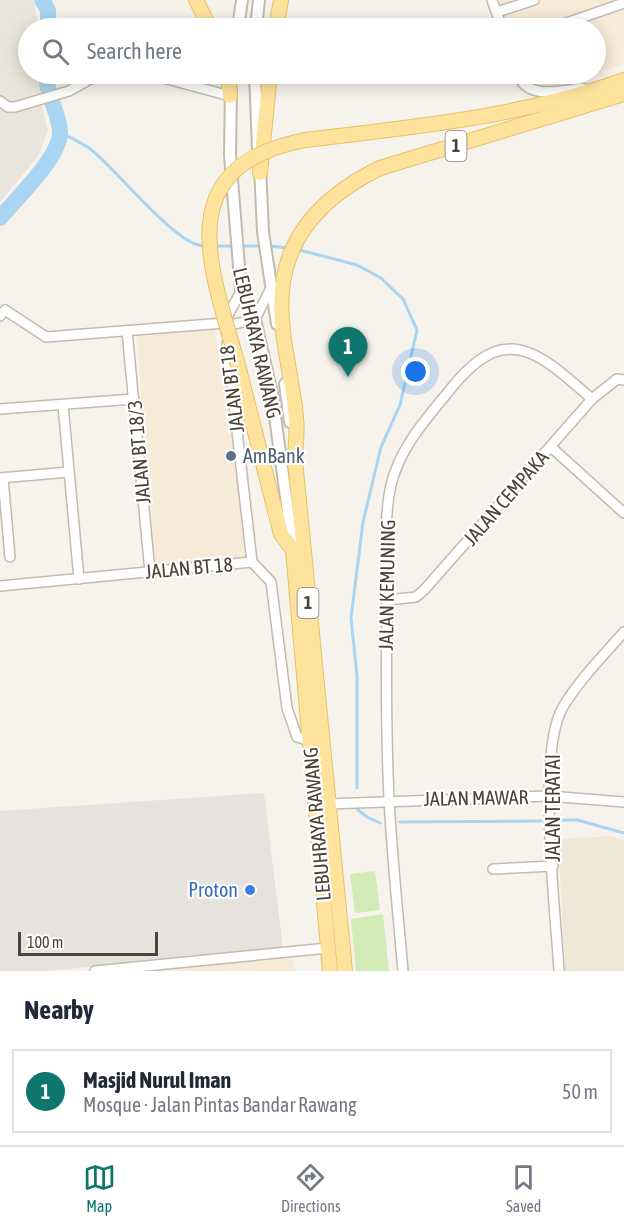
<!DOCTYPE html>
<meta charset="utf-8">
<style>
body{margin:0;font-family:"Asap Condensed",sans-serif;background:#f6f6f7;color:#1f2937}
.scale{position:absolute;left:18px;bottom:15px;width:140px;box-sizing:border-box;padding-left:6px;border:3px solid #4b4439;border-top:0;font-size:16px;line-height:21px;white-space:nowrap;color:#4b4439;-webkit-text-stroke:4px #fff;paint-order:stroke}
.you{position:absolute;left:416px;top:372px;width:21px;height:21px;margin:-15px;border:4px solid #fff;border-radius:50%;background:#1a73e8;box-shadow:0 0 0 9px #1a73e833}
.badge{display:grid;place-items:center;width:39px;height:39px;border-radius:50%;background:#0f766e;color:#fff;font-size:20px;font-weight:700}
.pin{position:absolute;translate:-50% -50px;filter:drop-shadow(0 2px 3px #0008)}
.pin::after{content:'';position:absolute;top:32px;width:21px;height:18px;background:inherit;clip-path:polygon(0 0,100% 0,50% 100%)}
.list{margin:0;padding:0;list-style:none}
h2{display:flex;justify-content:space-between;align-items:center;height:78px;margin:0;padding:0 24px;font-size:26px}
h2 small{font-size:20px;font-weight:400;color:#747a83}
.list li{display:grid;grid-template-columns:39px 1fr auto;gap:18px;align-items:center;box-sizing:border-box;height:84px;margin:0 12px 12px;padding:0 12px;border:2px solid #e0e1e3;border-radius:0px}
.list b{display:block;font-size:22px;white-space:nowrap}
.list p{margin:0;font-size:20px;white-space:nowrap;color:#747a83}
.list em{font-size:20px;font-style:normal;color:#747a83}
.icon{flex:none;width:33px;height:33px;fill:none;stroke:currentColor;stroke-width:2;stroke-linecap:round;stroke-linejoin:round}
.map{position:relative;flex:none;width:624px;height:971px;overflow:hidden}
.search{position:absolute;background:#fff;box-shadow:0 3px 15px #0003;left:18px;right:18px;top:18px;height:66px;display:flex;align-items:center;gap:15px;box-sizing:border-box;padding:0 21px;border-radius:33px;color:#747a83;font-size:22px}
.sheet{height:174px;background:#fff}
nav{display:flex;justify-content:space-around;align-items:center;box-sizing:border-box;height:84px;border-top:2px solid #e0e1e3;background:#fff;font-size:16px;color:#747a83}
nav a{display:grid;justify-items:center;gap:3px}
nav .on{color:#0f766e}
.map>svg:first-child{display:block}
.residential{fill:#eae5da}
.commercial{fill:#f7ead8}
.industrial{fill:#e6e2dd}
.education{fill:#efe8d6}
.green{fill:#d2eab5}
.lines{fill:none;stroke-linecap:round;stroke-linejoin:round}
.stream{stroke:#a9d4f2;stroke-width:3}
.river{stroke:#a9d4f2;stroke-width:16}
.minor-casing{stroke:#c2bbae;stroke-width:12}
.tertiary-casing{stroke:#c2bbae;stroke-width:14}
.primary-casing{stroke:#e6c16a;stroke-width:16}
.minor{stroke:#fff;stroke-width:9}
.tertiary{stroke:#fff;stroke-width:10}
.primary{stroke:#ffe39c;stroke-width:14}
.primary-bridge-casing{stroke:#e6c16a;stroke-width:16;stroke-linecap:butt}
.primary-bridge{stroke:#ffe39c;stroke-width:14}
.service-dot{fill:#5c6f8a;stroke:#fff;stroke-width:2}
.shop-dot{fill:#3f7fe0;stroke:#fff;stroke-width:2}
.labels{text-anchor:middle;stroke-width:4.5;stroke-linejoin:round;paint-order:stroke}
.shield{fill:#fff;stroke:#817c74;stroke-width:1.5}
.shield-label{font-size:18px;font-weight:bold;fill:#4b4439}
.street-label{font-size:20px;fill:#4b4439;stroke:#fff}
.service-label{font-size:20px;fill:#4e5e75;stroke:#fff;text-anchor:start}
.shop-label{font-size:20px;fill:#366cbe;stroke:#fff;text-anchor:end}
</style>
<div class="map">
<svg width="624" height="971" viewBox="0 0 624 971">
<rect width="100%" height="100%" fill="#f6f3ec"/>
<path class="residential" d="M0,0H33L39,28H28V74H40L41,103L48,130L39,155L0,202Z"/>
<g class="commercial">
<path d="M485,0H624V64L531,97L519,90L510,74H596V28H495Z"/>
<path d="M214,327L248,510L246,559L154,568L137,335Z"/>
<path d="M293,957L295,971H149Z"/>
</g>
<path class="industrial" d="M264,793L283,948L47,971H0V811Z"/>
<path class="education" d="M612,836L624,841V971H565L558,839Z"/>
<g class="green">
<path d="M375,871L380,910L355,913L350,874Z"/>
<path d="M383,914L389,971H356L351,919Z"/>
</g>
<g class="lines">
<g class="stream">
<path d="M60,132C69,137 80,142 89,148C115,167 176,247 205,246"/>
<path d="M215,246H262"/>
<path d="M269,246L289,248"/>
<path d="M296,249L357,265L381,278L403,299L417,330L400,405L381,447L363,522L351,618L357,676V788"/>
<path d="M357,809L367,817L380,823"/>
<path d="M561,820H577L624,833"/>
<path d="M400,822L541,821"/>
</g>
<g class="river">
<path d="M42,0L48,10V28"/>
<path d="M0,218C16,199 61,156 60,132C59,112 46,95 46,74"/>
</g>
<defs>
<g id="minor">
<path d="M492,0L502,28"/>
<path d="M497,12L534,0"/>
<path d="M552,28L624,3"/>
<path d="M149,74L230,96"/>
<path d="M518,74C527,100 559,91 582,88"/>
<path d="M0,101L8,107H15L69,91L99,74"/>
<path d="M0,316L5,310L46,337L224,323L235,324L255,319L271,288"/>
<path d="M225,321L241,291"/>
<path d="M127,331L150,572"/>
<path d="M227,344L252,562"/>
<path d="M63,405L79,579"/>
<path d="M0,409L134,399"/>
<path d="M551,447L624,513"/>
<path d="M0,478L69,472"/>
<path d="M3,478L10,557"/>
<path d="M0,586L252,562L271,582L287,708L297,737L310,741"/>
<path d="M387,600L416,597L425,589L592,399L617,379L624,380"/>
<path d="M327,804L549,796L624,802"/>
<path d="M493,869L553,866"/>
<path d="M95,971L328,948"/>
<path d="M403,971C398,914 392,856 389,799C386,732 386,665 387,599C387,562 383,521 391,485C400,446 429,416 453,386C507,320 540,354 592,399"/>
<path d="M559,971C556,914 536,752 563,707C579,680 603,656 624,632"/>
</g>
<g id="tertiary">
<path d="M238,28L242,0"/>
<path d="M256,28L259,0"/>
<path d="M255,74L258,148"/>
<path d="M231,89L230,155L241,291L255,319L272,394L293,549"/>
<path d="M260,167L263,232L277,324"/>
<path d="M285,384L290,422"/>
</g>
<g id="primary">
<path d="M196,0L210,28"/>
<path d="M276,28L281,0"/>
<path d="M228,74L230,96"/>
<path d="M305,140C413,127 521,117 624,80"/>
<path d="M260,173L270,74"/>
<path d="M240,373L281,534L293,550L330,971"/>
<path d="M345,971L295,460C295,446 298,432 296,418C293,377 278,333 282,291C287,231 329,193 380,168L624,94"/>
</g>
</defs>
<use href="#minor" class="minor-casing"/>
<use href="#tertiary" class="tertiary-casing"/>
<use href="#primary" class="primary-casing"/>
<use href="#minor" class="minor"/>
<use href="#tertiary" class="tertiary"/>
<use href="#primary" class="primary"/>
<defs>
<path id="primary-bridge" d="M240,373C214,274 163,168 305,140"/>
</defs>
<use href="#primary-bridge" class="primary-bridge-casing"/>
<use href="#primary-bridge" class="primary-bridge"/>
</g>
<circle class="service-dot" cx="231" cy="456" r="6"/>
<circle class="shop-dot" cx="250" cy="890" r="6"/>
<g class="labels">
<g class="shield">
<rect x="445.5" y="131" width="21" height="30" rx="4.5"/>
<rect x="297.5" y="588" width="21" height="30" rx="4.5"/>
</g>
<g class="shield-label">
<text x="456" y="152">1</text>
<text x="308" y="609">1</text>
</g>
<g class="street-label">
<text transform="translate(257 343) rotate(77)" y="7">LEBUHRAYA RAWANG</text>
<text transform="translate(232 389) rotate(-97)" y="7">JALAN BT 18</text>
<text transform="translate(139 452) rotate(-95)" y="7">JALAN BT 18/3</text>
<text transform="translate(506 498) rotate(-49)" y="7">JALAN CEMPAKA</text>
<text transform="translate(189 568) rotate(-5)" y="7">JALAN BT 18</text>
<text transform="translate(387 585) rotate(-89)" y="7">JALAN KEMUNING</text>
<text transform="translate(476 798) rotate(-1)" y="7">JALAN MAWAR</text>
<text transform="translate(553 808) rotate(-90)" y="7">JALAN TERATAI</text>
<text transform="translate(317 824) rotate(-95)" y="7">LEBUHRAYA RAWANG</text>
</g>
<g class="service-label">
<text x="243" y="463">AmBank</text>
</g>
<g class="shop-label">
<text x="238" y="897">Proton</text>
</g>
</g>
</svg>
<div class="scale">100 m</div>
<div class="you"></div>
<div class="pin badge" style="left:348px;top:377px">1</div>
<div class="search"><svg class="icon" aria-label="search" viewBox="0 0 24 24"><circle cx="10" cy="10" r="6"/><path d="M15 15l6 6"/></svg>Search here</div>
</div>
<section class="sheet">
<h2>Nearby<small></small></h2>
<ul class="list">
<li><span class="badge">1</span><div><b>Masjid Nurul Iman</b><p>Mosque · Jalan Pintas Bandar Rawang</p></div><em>50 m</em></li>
</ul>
</section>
<nav>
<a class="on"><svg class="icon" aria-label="map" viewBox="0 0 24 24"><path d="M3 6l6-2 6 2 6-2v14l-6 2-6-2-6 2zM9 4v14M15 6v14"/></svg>Map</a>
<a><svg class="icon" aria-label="directions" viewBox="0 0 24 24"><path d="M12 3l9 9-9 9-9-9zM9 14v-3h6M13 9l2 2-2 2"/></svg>Directions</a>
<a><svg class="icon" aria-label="saved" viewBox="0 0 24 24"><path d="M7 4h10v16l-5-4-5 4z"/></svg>Saved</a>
</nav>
